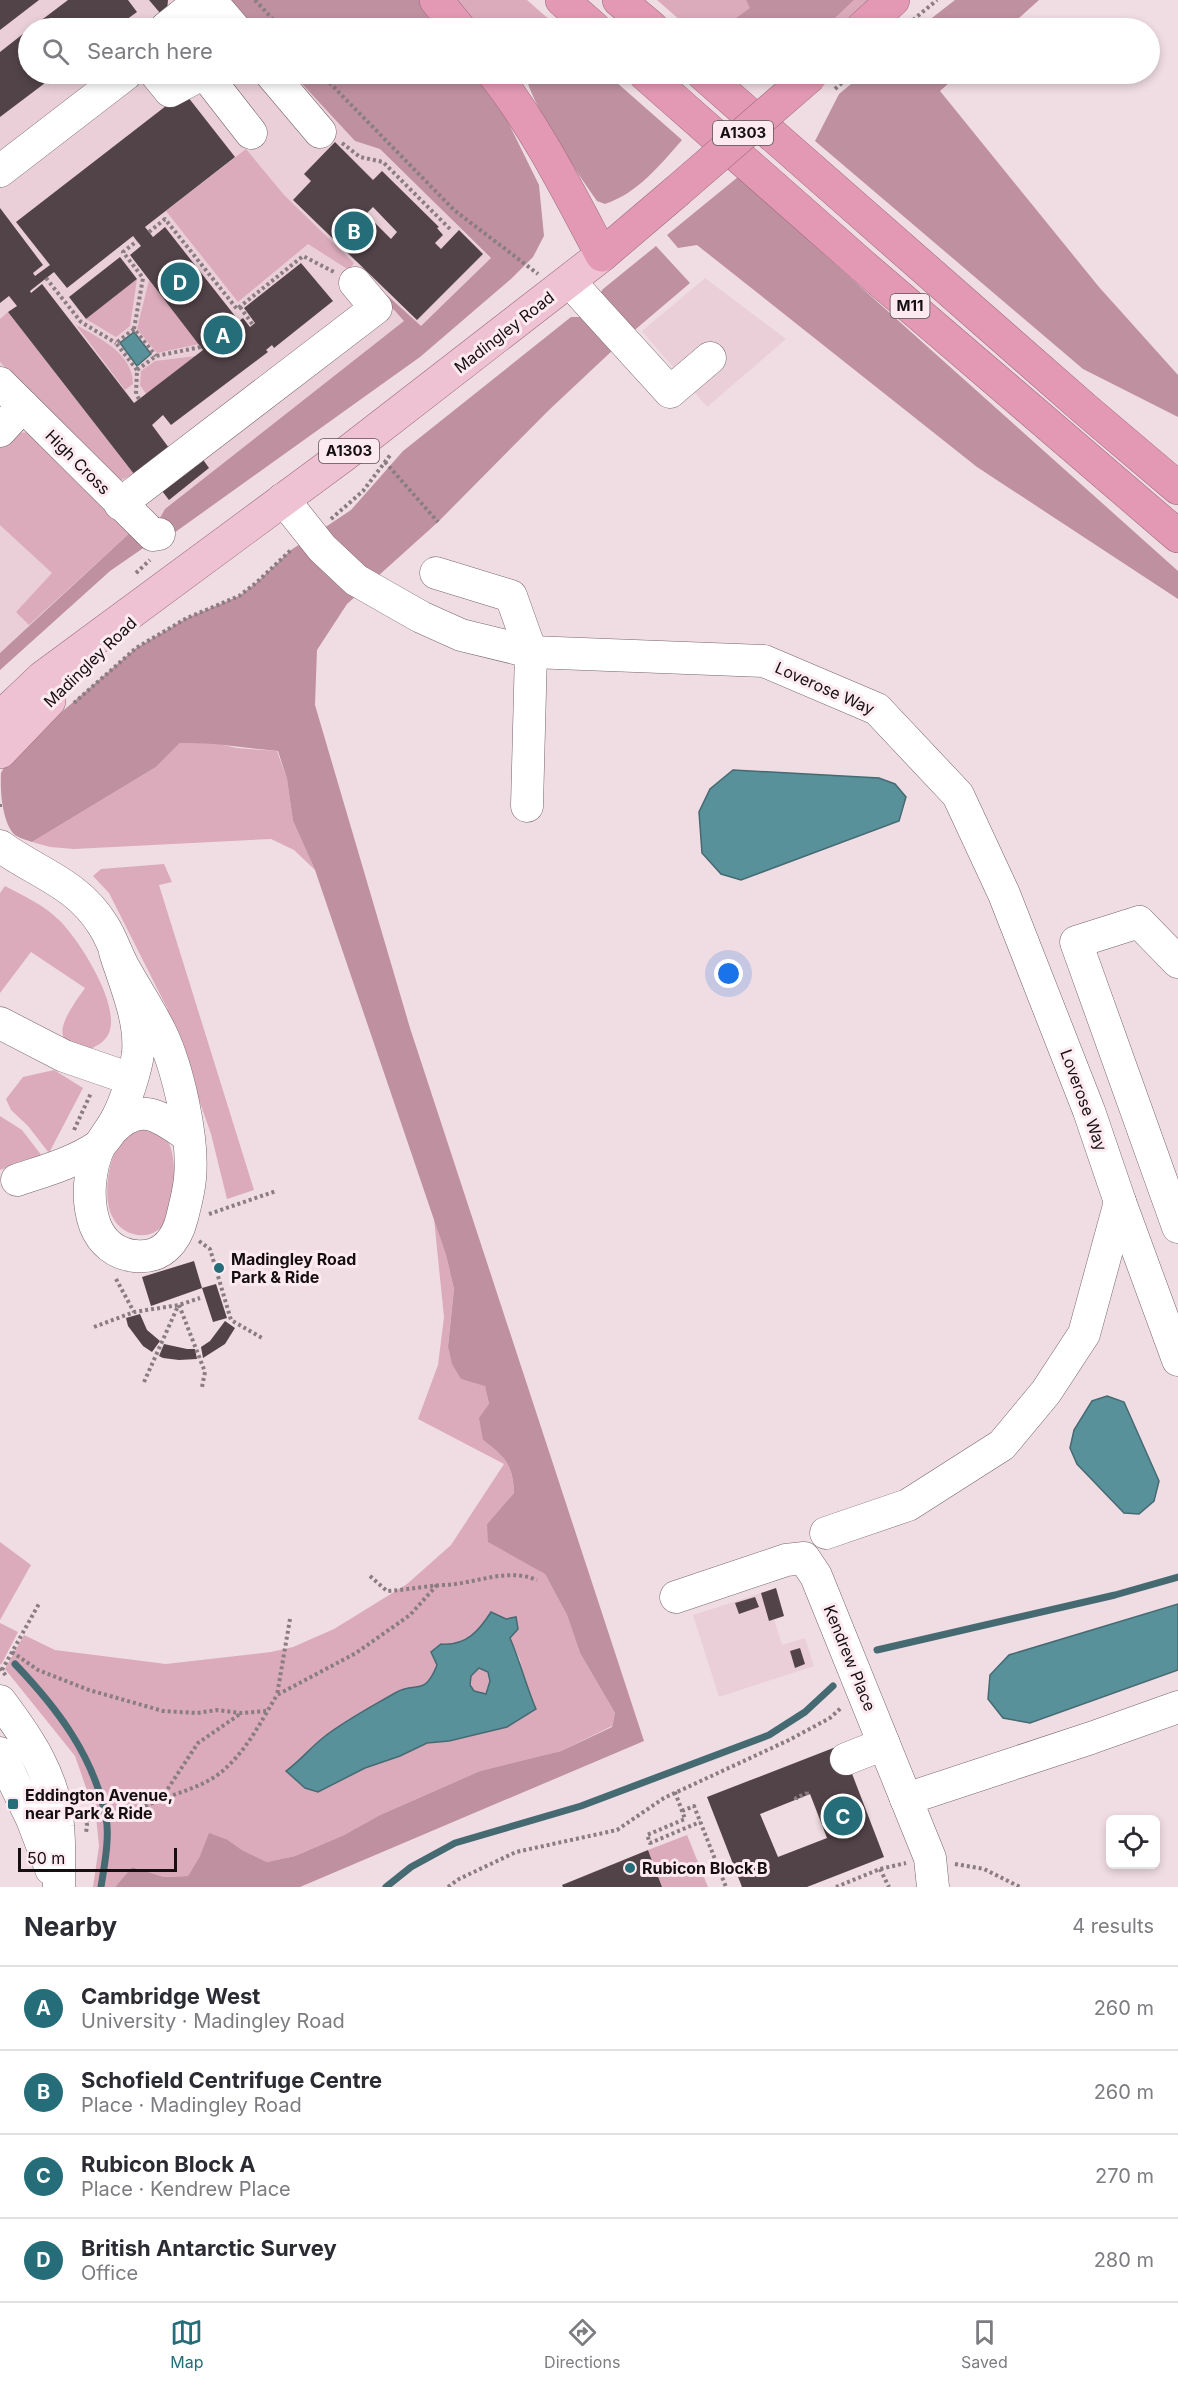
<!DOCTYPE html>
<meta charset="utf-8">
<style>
body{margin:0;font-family:Inter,sans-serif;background:#f2f2f3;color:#2b2b33}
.controls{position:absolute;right:18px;bottom:18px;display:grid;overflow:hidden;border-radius:9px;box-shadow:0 3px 9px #0003}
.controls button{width:54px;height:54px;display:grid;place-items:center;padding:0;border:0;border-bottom:2px solid #e1e1e2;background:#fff;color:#2b2b33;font:30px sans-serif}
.scale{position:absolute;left:18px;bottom:15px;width:159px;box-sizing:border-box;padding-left:6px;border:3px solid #150f11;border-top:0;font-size:16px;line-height:21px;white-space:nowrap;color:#150f11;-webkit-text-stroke:4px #fdeaf0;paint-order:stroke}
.you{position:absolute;left:729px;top:974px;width:21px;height:21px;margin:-15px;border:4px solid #fff;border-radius:50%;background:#1a73e8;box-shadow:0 0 0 9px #1a73e833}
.badge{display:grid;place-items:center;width:39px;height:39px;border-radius:50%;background:#256d79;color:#fff;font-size:20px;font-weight:700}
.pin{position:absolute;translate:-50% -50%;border:3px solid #fff;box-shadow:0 2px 6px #0006}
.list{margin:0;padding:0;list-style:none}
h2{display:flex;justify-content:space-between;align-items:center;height:78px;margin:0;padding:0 24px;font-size:26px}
h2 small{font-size:20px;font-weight:400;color:#7c7c81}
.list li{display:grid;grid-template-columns:39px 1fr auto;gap:18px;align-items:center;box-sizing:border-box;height:84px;padding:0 24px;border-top:2px solid #e1e1e2}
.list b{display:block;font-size:22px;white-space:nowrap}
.list p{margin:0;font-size:20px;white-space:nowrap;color:#7c7c81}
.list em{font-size:20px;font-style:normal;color:#7c7c81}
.icon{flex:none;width:33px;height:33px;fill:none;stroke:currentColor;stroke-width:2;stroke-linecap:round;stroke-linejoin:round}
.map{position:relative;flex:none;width:1178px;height:1887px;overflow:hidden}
.search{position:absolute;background:#fff;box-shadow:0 3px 9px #0003;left:18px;right:18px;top:18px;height:66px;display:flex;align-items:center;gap:15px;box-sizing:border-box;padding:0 21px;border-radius:33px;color:#7c7c81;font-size:22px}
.sheet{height:414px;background:#fff}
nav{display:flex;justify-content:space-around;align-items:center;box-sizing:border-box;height:84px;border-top:2px solid #e1e1e2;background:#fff;font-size:16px;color:#7c7c81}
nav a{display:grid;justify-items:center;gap:3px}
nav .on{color:#256d79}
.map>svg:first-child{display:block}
.built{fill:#eacfd8}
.green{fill:#dbabbb;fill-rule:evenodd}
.forest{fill:#bf90a0}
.water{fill:#59919b;stroke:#456a72;stroke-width:1.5;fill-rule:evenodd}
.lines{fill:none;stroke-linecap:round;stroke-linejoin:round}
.stream{stroke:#456a72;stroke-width:7}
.building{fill:#524348;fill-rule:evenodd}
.minor-casing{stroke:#76656b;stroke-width:33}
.major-casing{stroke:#9b697b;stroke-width:34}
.highway-casing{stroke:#9b697b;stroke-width:34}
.path{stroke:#8a7d81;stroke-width:4;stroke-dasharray:3 3;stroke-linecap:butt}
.minor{stroke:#fff;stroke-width:32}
.major{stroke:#eec2d2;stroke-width:33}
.highway{stroke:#e399b4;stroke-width:33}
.highway-bridge-casing{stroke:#9b697b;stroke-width:34;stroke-linecap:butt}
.highway-bridge{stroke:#e399b4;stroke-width:33}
.poi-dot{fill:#256d79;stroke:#fdeaf0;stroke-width:2}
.labels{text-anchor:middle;stroke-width:6;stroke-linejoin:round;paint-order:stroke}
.shield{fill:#fdeaf0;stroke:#5b5154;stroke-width:1.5}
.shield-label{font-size:15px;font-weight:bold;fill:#150f11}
.street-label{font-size:16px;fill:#150f11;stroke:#fdeaf0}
.poi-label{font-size:16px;font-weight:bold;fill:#150f11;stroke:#fdeaf0;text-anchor:start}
</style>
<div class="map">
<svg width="1178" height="1887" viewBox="0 0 1178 1887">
<rect width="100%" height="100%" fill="#f0dde3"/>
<g class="built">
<path d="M0,0H228L253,28H28V74H294L355,141L380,149L511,279L420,357L110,571L0,670Z"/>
<path d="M705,278L786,339L707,407L642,331Z"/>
<path d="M776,1588L784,1616L774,1619L782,1645L805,1638L814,1666L719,1697L693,1615Z"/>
</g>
<g class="green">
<path d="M457,0H527L559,28H477Z"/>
<path d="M657,0H746L751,8L722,28H689Z"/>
<path d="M854,0H873L846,28H825Z"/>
<path d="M246,149L284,195L354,263L349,270L308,244L238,302L166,211Z"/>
<path d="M137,279L130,326L116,337L86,319Z"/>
<path d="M149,280L199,344L157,353L137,329Z"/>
<path d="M8,312L134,474L121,480L105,468L0,362V319Z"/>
<path d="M76,325C99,338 133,353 133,384L125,390Z"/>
<path d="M196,356L146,394L140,385L141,371L155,361Z"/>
<path d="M30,432L134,529L29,625L16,612L52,573L0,525V442L15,433Z"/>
<path d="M210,742L237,748L277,751L287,779L293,821L315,870L294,850L271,839L74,849L50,847L32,842L156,767L180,743Z"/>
<path d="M164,864L172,882L159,885L254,1190L227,1199L211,1134L167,1008L109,893L93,876L101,869Z"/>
<path d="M5,886C24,896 44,905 59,920C79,939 123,1008 108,1035C104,1042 98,1045 91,1049C84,1047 73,1046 68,1042C51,1032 77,1000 85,988L31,952L0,993V893Z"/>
<path d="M54,1070L83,1088L49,1153L28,1126L11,1110L6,1099L23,1077Z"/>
<path d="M0,1116L22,1130L42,1156L0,1170Z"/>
<path d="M141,1129C145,1129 151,1128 155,1130C182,1138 175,1198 167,1218C157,1243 124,1239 113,1218C102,1198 108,1158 122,1139C127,1133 133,1131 141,1129Z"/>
<path d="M434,1219L446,1255L454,1289L448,1345L461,1379L485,1385L489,1404L483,1440C505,1457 513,1464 514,1493L487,1524L532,1566L545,1574L567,1615L580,1653L615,1713L612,1726L561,1751L480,1771L380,1815L344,1835L295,1856L267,1862L242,1850L228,1840L200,1856L188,1876L164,1877L132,1867L115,1887H93L99,1846L96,1816L75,1756L5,1669L24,1635L55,1650L166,1664L271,1652L293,1647L334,1629L407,1584L451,1545L504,1464L418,1419L438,1365L444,1317ZM479,1632L510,1638L520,1660L524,1682L535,1710L507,1727L449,1741L427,1743L400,1756L365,1768L318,1792L287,1771L300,1761L321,1740L346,1721L398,1691L422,1687L432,1676L437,1665L452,1645Z"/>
<path d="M0,1542L31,1565L0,1620Z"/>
<path d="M0,1623L18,1632L1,1665L0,1663Z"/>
<path d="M478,1668L488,1672L490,1681L486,1694L474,1691L470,1685L471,1676Z"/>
<path d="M687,1835L708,1887H662L648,1850Z"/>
</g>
<g class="forest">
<path d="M229,0H419L441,28H253Z"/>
<path d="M746,0H854L825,28H722L750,8Z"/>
<path d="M955,0H1039L1008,28H919Z"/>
<path d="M293,74H474L504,114L539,185L544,236L533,257L511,279L420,357L174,533L160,518L165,509L404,321L365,277L366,276L421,326L491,258L380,149L355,141Z"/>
<path d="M525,74H607L682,140C660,165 638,193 605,204L597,201C576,171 533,108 525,74Z"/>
<path d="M863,74H959L940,91L1099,287L1178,375V417L1083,369L815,141L839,94Z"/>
<path d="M738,177L1178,571V599L977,467L697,245L678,248L667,235Z"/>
<path d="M656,246L690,283L630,334L549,410L438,522L347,604L317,650L315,705L410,1028L644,1741L300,1887H115L132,1867L164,1877L188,1876L200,1856L209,1833L228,1840L242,1850L267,1862L295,1856L344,1835L380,1815L480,1771L561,1751L612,1727L615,1713L580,1653L567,1615L545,1574L488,1542L487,1524L514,1493C513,1464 505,1457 483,1440L479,1418L489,1404L485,1386L461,1379L452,1364L448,1346L454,1289L446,1255L315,870L293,821L287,779L278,751C245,748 213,742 180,743L156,767L32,842C27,840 19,838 15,835C2,823 0,790 1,773C6,763 13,755 21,747L136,648L187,618L239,596L256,583L291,550L351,510L403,451L571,317H580L587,321L596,300L603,289Z"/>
<path d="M134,529L149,544L110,571L0,670V653Z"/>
</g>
<g class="water">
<path d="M134,332L151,354L137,366L120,343Z"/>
<path d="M733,770L879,778L895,784L906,797L899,821L741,880L721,874L702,853L699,812L710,789Z"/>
<path d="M1107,1396L1124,1402L1159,1481L1154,1501L1139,1514L1124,1513L1077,1464L1070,1448L1074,1430L1092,1401Z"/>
<path d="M1178,1604V1670L1030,1723L1003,1718L988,1699L990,1675L1009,1655Z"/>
<path d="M491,1612L506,1619L516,1617L518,1629L510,1638C520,1661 526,1686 536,1709L507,1727L449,1741L427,1743L400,1756L365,1768L318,1792L305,1788L286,1771C300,1761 311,1747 324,1737C346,1720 371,1707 395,1693C416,1680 424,1698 437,1665L431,1652L441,1644C466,1646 479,1631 491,1612ZM479,1668L488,1672L490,1681L486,1694L474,1691L470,1685L471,1676Z"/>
</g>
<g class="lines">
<g class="stream">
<path d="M877,1650L1115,1595L1178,1577"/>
<path d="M15,1664C57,1708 94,1756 106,1818C110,1836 104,1868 101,1887"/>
<path d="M386,1887L411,1867L455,1843L581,1806L769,1735L805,1712L833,1686"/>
</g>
</g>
<g class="building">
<path d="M0,0H39L0,30Z"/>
<path d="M68,0H128L137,12L115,28H31Z"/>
<path d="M149,0H168L166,20Z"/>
<path d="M28,30V74H57L0,117V52Z"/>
<path d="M184,92L235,157L145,227L153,237L165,227L239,321L243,318L250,327L255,323L244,308L301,263L333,301L274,348L272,345L266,350L268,352L171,425L163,415L152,425L169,448L134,474L8,312L17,306L9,296L0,303V208L43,265L33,273L35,276L50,265L16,222ZM133,236L141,246L130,255L203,350L134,403L42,284L31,293L30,291L54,272L67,288Z"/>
<path d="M335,142L373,180L382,171L439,227L437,228L443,235L435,243L441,249L459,230L483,254L417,320L293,200L311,181L304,174ZM373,207L397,232L391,239L366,214Z"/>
<path d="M120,257L137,279L86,319L69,297Z"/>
<path d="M199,454L209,468L169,500L159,487Z"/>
<path d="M194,1261L202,1288L216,1284L227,1318L213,1322L202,1288L151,1306L142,1277Z"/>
<path d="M140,1314L147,1330L160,1341L152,1352L143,1346L128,1326L126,1318Z"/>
<path d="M225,1321L235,1328L225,1344L203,1358L201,1347L210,1341Z"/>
<path d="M164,1344L187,1349H195L197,1359L179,1360L163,1358L159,1356Z"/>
<path d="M776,1588L784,1616L769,1621L761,1593Z"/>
<path d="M755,1597L759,1607L739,1614L735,1603Z"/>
<path d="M800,1648L805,1664L795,1668L790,1651Z"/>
<path d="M841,1745L884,1857L807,1887H742L707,1797ZM810,1794L827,1838L778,1857L760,1814Z"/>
<path d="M648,1850L662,1887H563L562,1885Z"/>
</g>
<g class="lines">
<defs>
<g id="minor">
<path d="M210,0L234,28"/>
<path d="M166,28L201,0"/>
<path d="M156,74L170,91L202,74"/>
<path d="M205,74L251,133"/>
<path d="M271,74L320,132"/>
<path d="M0,171L126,74"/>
<path d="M569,281L670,392L710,358"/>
<path d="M0,383L153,535L159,534"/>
<path d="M0,431L23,406"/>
<path d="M283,499L322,548L356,580L421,617L461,635L531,652L764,661L877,709L958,795L1004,894L1089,1111L1120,1202L1178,1360"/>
<path d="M120,504L376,308L355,283"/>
<path d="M436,573L511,596L531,652L527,806"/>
<path d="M0,846C37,873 77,883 103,925C111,937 116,953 123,966C135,988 150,1010 161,1033C178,1068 194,1139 190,1178C189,1192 185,1205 182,1218C176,1242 161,1259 135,1256C116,1254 102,1243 95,1225C86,1200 89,1168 100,1145C105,1136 112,1128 117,1118C125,1103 136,1071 138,1053C141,1019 125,984 115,952"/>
<path d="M1178,962L1139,922L1076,942L1178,1227"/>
<path d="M0,1023L64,1056L131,1079"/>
<path d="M17,1180C44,1171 73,1163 97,1147C104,1143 107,1136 112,1130C141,1100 161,1117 188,1136"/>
<path d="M826,1533L908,1505L1002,1445L1046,1392L1084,1334L1120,1202"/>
<path d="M676,1597L786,1560L804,1558L816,1576L930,1858L933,1887"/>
<path d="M0,1701C28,1738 56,1779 58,1826C60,1846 59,1867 59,1887"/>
<path d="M0,1753L32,1819L51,1869"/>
<path d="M846,1759L884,1744"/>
<path d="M906,1799L1091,1738L1178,1707"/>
</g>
<g id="major">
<path d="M0,718L42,678L344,455L602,255"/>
<path d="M0,752L49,701"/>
</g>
<g id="highway">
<path d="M436,0L459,28"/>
<path d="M562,0L594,28"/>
<path d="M619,0L652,28"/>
<path d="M862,28L893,0"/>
<path d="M494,74C536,127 570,195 602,255L676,192"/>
<path d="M645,74L863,266L1178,536"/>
<path d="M703,74L1086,410L1178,488"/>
</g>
</defs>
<use href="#minor" class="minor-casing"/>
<use href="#major" class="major-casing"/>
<use href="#highway" class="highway-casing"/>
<g class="path">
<path d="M255,0L281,28"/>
<path d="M913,20L937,0"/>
<path d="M321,74L454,210L538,274"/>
<path d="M835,89L852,74"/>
<path d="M342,143L360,157L383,162L452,231"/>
<path d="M149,232L165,219L237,309L303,256L334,272"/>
<path d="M46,278L81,322L116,343"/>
<path d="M240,307L253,325"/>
<path d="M134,329L143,278L123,252L137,241"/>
<path d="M137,370L116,343L134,329L156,356"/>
<path d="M139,399L136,394L137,370L156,356L201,347"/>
<path d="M385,462L438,522"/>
<path d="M331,519L363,491L391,454"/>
<path d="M136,573L150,560"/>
<path d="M74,703L136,648L187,618L239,596L256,583L292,549"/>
<path d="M0,804V810"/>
<path d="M74,1130L91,1093"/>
<path d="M209,1214L276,1191"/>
<path d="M199,1241L210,1249L231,1320L264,1339"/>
<path d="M116,1279L134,1312"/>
<path d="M179,1305L205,1372L202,1387"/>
<path d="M94,1327L134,1312L179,1305L200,1298"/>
<path d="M144,1382L178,1306"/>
<path d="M370,1576L387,1591C406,1590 425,1586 444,1585C476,1584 506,1567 537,1580"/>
<path d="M290,1619L277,1695L356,1653L410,1615L437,1585"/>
<path d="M12,1652L38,1670L89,1690L163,1711L197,1713L217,1710L241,1713L267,1711"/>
<path d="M0,1668L7,1677"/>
<path d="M2,1670L40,1602"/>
<path d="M675,1792L685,1819L647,1835L650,1843L700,1822"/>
<path d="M161,1799L198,1743L240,1714"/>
<path d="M796,1800V1798L807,1793L806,1791"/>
<path d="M85,1811L87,1825L86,1833"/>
<path d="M682,1811L694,1806L726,1887"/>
<path d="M87,1820C112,1819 134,1811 157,1801C177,1793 198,1788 216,1776C244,1756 260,1723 277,1695"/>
<path d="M955,1864L984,1869L1020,1887"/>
<path d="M880,1869L889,1887"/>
<path d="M448,1887L459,1879L516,1852L617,1830L664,1798L789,1740L830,1718L842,1707"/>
<path d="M836,1887L880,1869L906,1863"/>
</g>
<use href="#minor" class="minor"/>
<use href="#major" class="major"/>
<use href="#highway" class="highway"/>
<defs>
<path id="highway-bridge" d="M676,192L811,75"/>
</defs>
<use href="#highway-bridge" class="highway-bridge-casing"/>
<use href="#highway-bridge" class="highway-bridge"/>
</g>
<g class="poi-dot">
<circle cx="219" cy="1268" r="6"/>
<rect x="7" y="1798" width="12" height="12" rx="3"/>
<circle cx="630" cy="1868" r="6"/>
</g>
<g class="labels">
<g class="shield">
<rect x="713" y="121" width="60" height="24" rx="4.5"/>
<rect x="890.5" y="294" width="39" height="24" rx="4.5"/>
<rect x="319" y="439" width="60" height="24" rx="4.5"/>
</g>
<g class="shield-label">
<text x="743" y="138">A1303</text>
<text x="910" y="311">M11</text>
<text x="349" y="456">A1303</text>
</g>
<g class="street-label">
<text transform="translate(504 332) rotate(-38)" y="6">Madingley Road</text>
<text transform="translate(78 462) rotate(45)" y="6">High Cross</text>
<text transform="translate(90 662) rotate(-44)" y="6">Madingley Road</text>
<text transform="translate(825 688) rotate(24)" y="6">Loverose Way</text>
<text transform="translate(1084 1100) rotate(70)" y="6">Loverose Way</text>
<text transform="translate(850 1658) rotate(68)" y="6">Kendrew Place</text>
</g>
<g class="poi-label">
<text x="231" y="1265">Madingley Road<tspan x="231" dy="18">Park &amp; Ride</tspan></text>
<text x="25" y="1801">Eddington Avenue,<tspan x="25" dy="18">near Park &amp; Ride</tspan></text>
<text x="642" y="1874">Rubicon Block B</text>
</g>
</g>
</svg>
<div class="controls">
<button><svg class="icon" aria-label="locate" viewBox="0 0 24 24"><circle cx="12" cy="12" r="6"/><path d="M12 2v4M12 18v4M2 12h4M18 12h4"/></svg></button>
</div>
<div class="scale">50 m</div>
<div class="you"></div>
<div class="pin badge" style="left:223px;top:335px">A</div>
<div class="pin badge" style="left:354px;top:231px">B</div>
<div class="pin badge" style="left:843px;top:1816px">C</div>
<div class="pin badge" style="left:180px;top:282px">D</div>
<div class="search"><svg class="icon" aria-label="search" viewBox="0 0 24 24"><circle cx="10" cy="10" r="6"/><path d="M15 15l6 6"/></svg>Search here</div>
</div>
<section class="sheet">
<h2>Nearby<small>4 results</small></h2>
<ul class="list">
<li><span class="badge">A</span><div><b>Cambridge West</b><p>University · Madingley Road</p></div><em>260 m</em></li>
<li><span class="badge">B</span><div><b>Schofield Centrifuge Centre</b><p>Place · Madingley Road</p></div><em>260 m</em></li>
<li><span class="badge">C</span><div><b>Rubicon Block A</b><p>Place · Kendrew Place</p></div><em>270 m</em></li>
<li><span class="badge">D</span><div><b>British Antarctic Survey</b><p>Office</p></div><em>280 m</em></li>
</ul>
</section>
<nav>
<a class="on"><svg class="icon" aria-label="map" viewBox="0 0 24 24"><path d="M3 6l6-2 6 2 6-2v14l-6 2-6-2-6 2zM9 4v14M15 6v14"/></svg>Map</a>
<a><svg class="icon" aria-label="directions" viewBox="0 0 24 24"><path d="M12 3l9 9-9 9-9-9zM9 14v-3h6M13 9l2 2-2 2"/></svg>Directions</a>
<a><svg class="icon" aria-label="saved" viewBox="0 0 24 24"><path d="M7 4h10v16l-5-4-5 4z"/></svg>Saved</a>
</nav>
